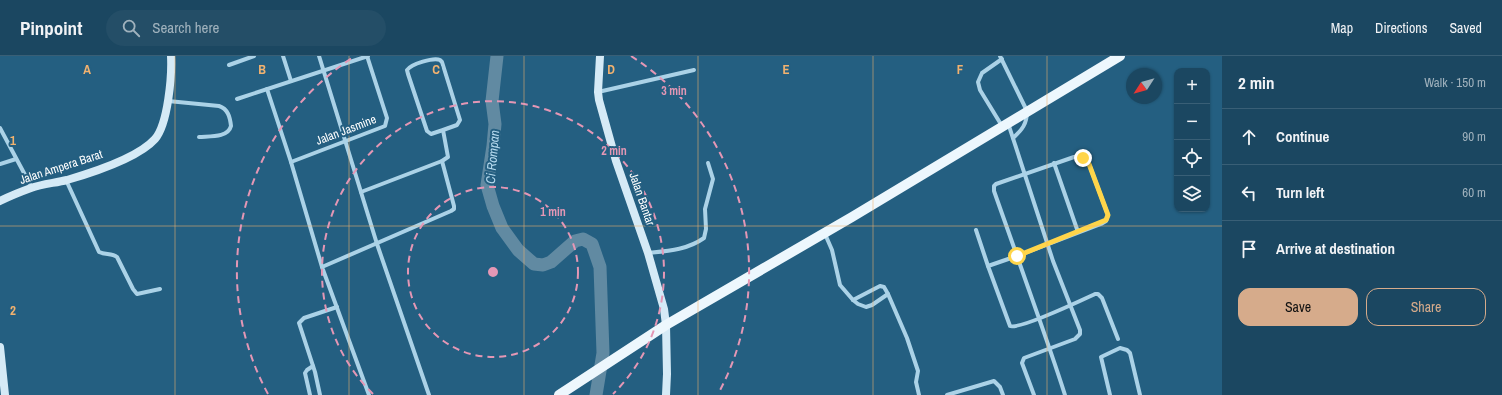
<!DOCTYPE html>
<meta charset="utf-8">
<style>
body{margin:0;font-family:"Archivo Narrow",sans-serif;background:#244e67;color:#f1f3f6}
.controls{position:absolute;right:12px;top:12px;display:grid;overflow:hidden;border-radius:8px;box-shadow:0 1px 3px #0004}
.controls button{width:36px;height:36px;display:grid;place-items:center;padding:0;border:0;border-bottom:1px solid #395f76;background:#1b4761;color:#f1f3f6;font:20px sans-serif}
.compass{position:absolute;left:1126px;top:12px;width:36px;height:36px;border-radius:50%;background:#1b4761;box-shadow:0 1px 3px #0004;rotate:234deg}
.stop{position:absolute;width:12px;height:12px;margin:-9px;border:3px solid #ffd54a;border-radius:50%;background:#fff}
.stop.end{background:#ffd54a;border-color:#fff;box-shadow:0 1px 4px #0008}
.list{margin:0;padding:0;list-style:none}
h2{display:flex;justify-content:space-between;align-items:center;height:52px;margin:0;padding:0 16px;font-size:17px}
h2 small{font-size:13px;font-weight:400;color:#a0b2bd}
.list li{display:grid;grid-template-columns:26px 1fr auto;gap:12px;align-items:center;box-sizing:border-box;height:56px;padding:0 16px;border-top:1px solid #395f76}
.list b{display:block;font-size:15px;white-space:nowrap}
.list em{font-size:13px;font-style:normal;color:#a0b2bd}
.actions{display:flex;gap:8px;padding:12px 16px}
.actions a{flex:1;padding:9px 0;border:1px solid #d6ab8b;border-radius:12px;text-align:center;font-size:14px;color:#d6ab8b}
.actions .main{background:#d6ab8b;color:#111}
.icon{flex:none;width:22px;height:22px;fill:none;stroke:currentColor;stroke-width:2;stroke-linecap:round;stroke-linejoin:round}
.map{position:relative;flex:none;width:1222px;height:339px;overflow:hidden}
header{display:flex;align-items:center;gap:24px;box-sizing:border-box;height:56px;padding:0 20px;background:#1b4761;border-bottom:1px solid #395f76}
header strong{font-size:19px}
nav{display:flex;gap:22px;margin-inline-start:auto;font-size:14px}
.search{width:280px;height:36px;background:#244e67;display:flex;align-items:center;gap:10px;box-sizing:border-box;padding:0 14px;border-radius:22px;color:#a0b2bd;font-size:15px}
main{display:flex}
aside{flex:1;background:#1b4761}
.map>svg:first-child{display:block}
.lines{fill:none;stroke-linecap:round;stroke-linejoin:round}
.river{stroke:#618aa2;stroke-width:13}
.street{stroke:#abd2e7;stroke-width:4}
.secondary{stroke:#d5eaf6;stroke-width:8}
.primary{stroke:#edf7fd;stroke-width:10}
.route{stroke:#ffd54a;stroke-width:5}
.grid{fill:none;stroke:#f2b26f;stroke-width:1;stroke-opacity:0.55}
.ring{fill:none;stroke:#e497b5;stroke-width:2;stroke-dasharray:7 5}
.labels{text-anchor:middle;stroke-width:4;stroke-linejoin:round;paint-order:stroke}
.street-label{font-size:12px;fill:#fff;stroke:#245f81}
.water-label{font-size:13px;font-style:italic;fill:#b7dbef;stroke:#245f81}
.grid-label{font-size:13px;text-anchor:middle;font-weight:bold;fill:#f2b26f;stroke:#245f81;stroke-width:4;stroke-linejoin:round;paint-order:stroke}
.centre{fill:#e497b5;stroke:#245f81;stroke-width:2}
.ring-label{font-size:12px;text-anchor:middle;font-weight:bold;fill:#e497b5;stroke:#245f81;stroke-width:4;stroke-linejoin:round;paint-order:stroke}
</style>
<header>
<strong>Pinpoint</strong>
<div class="search"><svg class="icon" aria-label="search" viewBox="0 0 24 24"><circle cx="10" cy="10" r="6"/><path d="M15 15l6 6"/></svg>Search here</div>
<nav><a>Map</a><a>Directions</a><a>Saved</a></nav>
</header>
<main>
<div class="map">
<svg width="1222" height="339" viewBox="0 0 1222 339">
<rect width="100%" height="100%" fill="#245f81"/>
<g class="lines">
<path class="river" d="M497,0L492,45L495,68L493,90L487,129L493,150L502,172L518,194L534,208L543,209L551,206L575,185L583,183L592,188L600,211L603,297L596,339"/>
<g class="street">
<path d="M283,0L291,25"/>
<path d="M319,0L377,188L429,339"/>
<path d="M1000,0L1027,55C1027,68 1022,74 1013,82"/>
<path d="M1002,3L982,17L978,26L980,34L1002,70"/>
<path d="M229,9L254,0"/>
<path d="M267,33L291,106L322,211"/>
<path d="M598,36L694,14"/>
<path d="M237,43L368,0"/>
<path d="M168,45L219,50C228,53 230,61 231,70C228,82 209,80 199,81"/>
<path d="M1008,67L1053,205L1080,274V278L1075,283L1024,302L1022,307L1034,339"/>
<path d="M0,72L32,132"/>
<path d="M291,106L385,70L387,62L367,0"/>
<path d="M1054,107L1078,176"/>
<path d="M0,108L16,103"/>
<path d="M66,124L99,196C105,199 112,197 117,201L133,233L137,238L160,233"/>
<path d="M361,136L442,105L448,101L443,74L457,69L460,64L442,6L440,4C434,1 411,8 407,14L408,18L427,75L431,78L443,74"/>
<path d="M976,174L988,210"/>
<path d="M825,178L832,194L840,229L853,244L858,248L866,251L872,249L888,238L907,282L918,315L916,326L919,339"/>
<path d="M648,197C668,195 687,194 704,182L706,173L705,153L713,123L708,107"/>
<path d="M853,244L880,230L884,231L888,238"/>
<path d="M310,339L305,317L307,314L313,310"/>
<path d="M320,339L315,316L299,267L304,262L337,251"/>
<path d="M369,339L322,211L451,155L454,153V150L442,105"/>
<path d="M947,339L994,325L1000,331L1003,339"/>
<path d="M1065,339C1050,292 1033,246 1017,200L1101,168L1106,165L1108,159L1089,108L1083,101H1074L996,128L994,130V135L1017,200L988,210L1010,270C1019,274 1082,244 1095,238H1098L1102,242L1118,283"/>
<path d="M1110,339L1101,301L1120,292L1127,294L1130,297L1140,339"/>
</g>
<g class="secondary">
<path d="M600,0L598,36L599,44L616,105L648,197L664,253L666,269L667,318L666,339"/>
<path d="M0,145C10,140 20,136 31,132C42,128 55,127 67,124C91,117 138,102 155,83C168,68 172,20 171,0"/>
<path d="M0,291L5,339"/>
</g>
<path class="primary" d="M559,339L666,269L852,161L1120,0"/>
</g>
<g class="lines">
<path class="route" d="M1017,200L1106,164L1108,159L1089,108L1083,102"/>
</g>
<path class="grid" d="M175,0V339M349,0V339M524,0V339M698,0V339M873,0V339M1047,0V339M0,170H1222"/>
<g class="ring">
<circle cx="493" cy="216" r="85"/>
<path d="M373 338A171 171 0 1 1 613 338"/>
<path d="M268 338A256 256 0 0 1 355 0M631 0A256 256 0 0 1 718 338"/>
</g>
<g class="labels">
<g class="street-label">
<text transform="translate(346 74) rotate(-21)" y="4">Jalan Jasmine</text>
<text transform="translate(61 111) rotate(-18)" y="4">Jalan Ampera Barat</text>
<text transform="translate(642 143) rotate(71)" y="4">Jalan Bantar</text>
</g>
<g class="water-label">
<text transform="translate(492 101) rotate(-85)" y="5">Ci Rompan</text>
</g>
</g>
<g class="grid-label">
<text x="87" y="18">A</text>
<text x="262" y="18">B</text>
<text x="436" y="18">C</text>
<text x="611" y="18">D</text>
<text x="786" y="18">E</text>
<text x="960" y="18">F</text>
<text x="13" y="89">1</text>
<text x="13" y="259">2</text>
</g>
<circle cx="493" cy="216" r="6" class="centre"/>
<g class="ring-label">
<text x="674" y="39">3 min</text>
<text x="614" y="99">2 min</text>
<text x="553" y="160">1 min</text>
</g>
</svg>
<div class="controls">
<button>+</button>
<button>−</button>
<button><svg class="icon" aria-label="locate" viewBox="0 0 24 24"><circle cx="12" cy="12" r="6"/><path d="M12 2v4M12 18v4M2 12h4M18 12h4"/></svg></button>
<button><svg class="icon" aria-label="layers" viewBox="0 0 24 24"><path d="M12 4l9 5-9 5-9-5zM3 14l9 5 9-5"/></svg></button>
</div>
<svg class="compass" viewBox="-18 -18 36 36"><path d="M0-13l5 13h-10z" fill="#e53935"/><path d="M0 13l5-13h-10z" fill="#a0b2bd"/></svg>
<div class="stop" style="left:1017px;top:200px"></div>
<div class="stop end" style="left:1083px;top:102px"></div>
</div>
<aside>
<h2>2 min<small>Walk · 150 m</small></h2>
<ul class="list">
<li><svg class="icon" aria-label="ahead" viewBox="0 0 24 24"><path d="M12 20V5M6 11l6-6 6 6"/></svg><div><b>Continue</b></div><em>90 m</em></li>
<li><svg class="icon" aria-label="left" viewBox="0 0 24 24"><path d="M17 20v-9H6M10 6l-5 5 5 5"/></svg><div><b>Turn left</b></div><em>60 m</em></li>
<li><svg class="icon" aria-label="arrive" viewBox="0 0 24 24"><path d="M6 21V4h12l-3 4 3 4H6"/></svg><div><b>Arrive at destination</b></div></li>
</ul>
<div class="actions"><a class="main">Save</a><a>Share</a></div>
</aside>
</main>
